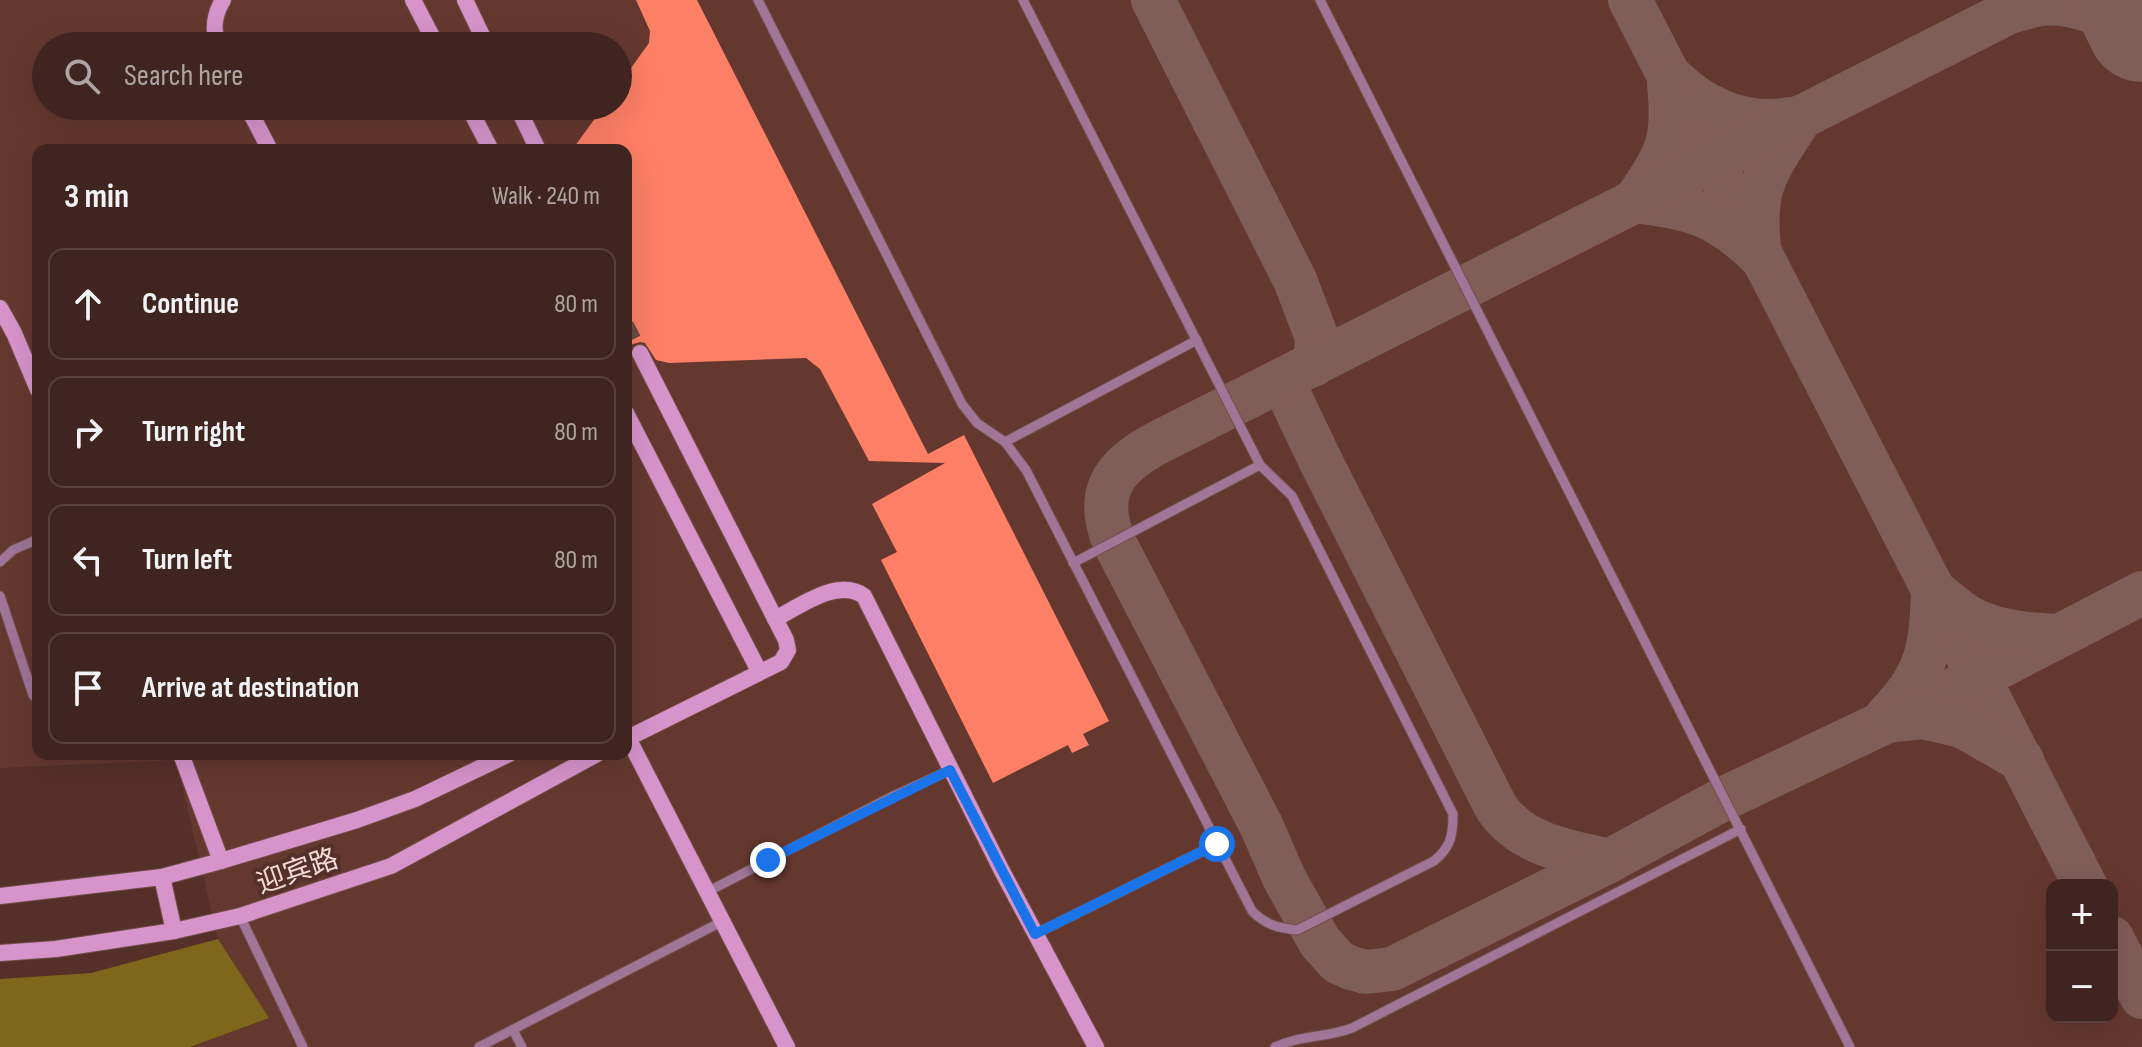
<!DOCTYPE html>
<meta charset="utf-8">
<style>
body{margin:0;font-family:"Sofia Sans Condensed","Noto Sans SC",sans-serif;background:#4b302c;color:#f1f3f6}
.controls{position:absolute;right:24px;bottom:24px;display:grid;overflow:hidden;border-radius:16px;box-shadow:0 8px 32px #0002}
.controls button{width:72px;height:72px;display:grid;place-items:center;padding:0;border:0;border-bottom:2px solid #59413d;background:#40241f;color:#f1f3f6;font:40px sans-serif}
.stop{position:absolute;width:24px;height:24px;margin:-18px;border:6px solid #1a73e8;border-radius:50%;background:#fff}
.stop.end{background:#1a73e8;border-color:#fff;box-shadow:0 2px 8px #0008}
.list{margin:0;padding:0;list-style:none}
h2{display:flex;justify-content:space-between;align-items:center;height:104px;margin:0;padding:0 32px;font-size:34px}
h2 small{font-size:26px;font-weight:400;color:#aea4a4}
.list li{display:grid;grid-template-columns:52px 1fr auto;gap:24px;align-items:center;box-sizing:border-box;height:112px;margin:0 16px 16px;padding:0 16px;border:2px solid #59413d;border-radius:16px}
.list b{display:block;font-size:30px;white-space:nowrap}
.list em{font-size:26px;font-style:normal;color:#aea4a4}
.icon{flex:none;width:44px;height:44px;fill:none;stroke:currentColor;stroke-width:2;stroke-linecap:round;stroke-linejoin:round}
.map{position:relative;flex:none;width:2142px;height:1047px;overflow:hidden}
.search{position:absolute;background:#40241f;box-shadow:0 8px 32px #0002;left:32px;top:32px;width:600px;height:88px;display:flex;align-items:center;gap:20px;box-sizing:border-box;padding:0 28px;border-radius:44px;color:#aea4a4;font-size:30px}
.panel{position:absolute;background:#40241f;box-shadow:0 8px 32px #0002;left:32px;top:144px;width:600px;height:616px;border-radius:16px}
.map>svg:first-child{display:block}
.built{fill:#65382f;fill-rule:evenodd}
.forest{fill:#7c671a}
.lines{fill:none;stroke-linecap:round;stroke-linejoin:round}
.taxiway{stroke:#805e58;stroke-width:44}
.runway{stroke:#805e58;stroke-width:110}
.building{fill:#fd7f66}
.secondary-tunnel{stroke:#6d4a43;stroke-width:16;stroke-dasharray:16 8;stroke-linecap:butt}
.lane-casing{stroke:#714f48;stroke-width:11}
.secondary-casing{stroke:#714f48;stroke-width:18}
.lane{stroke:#9f7598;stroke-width:9}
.secondary{stroke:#d794cb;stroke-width:16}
.route{stroke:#1a73e8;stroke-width:10}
.labels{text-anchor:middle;stroke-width:8;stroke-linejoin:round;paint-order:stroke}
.street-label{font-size:28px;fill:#f3dbd5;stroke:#553029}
</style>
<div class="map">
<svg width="2142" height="1047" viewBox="0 0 2142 1047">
<rect width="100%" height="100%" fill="#553029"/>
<path class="built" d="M0,0H2142V1047H190L268,1018L218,939L176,760L0,768ZM46,46H618V106H46ZM38,150H626V754H38ZM2052,885H2112V1017H2052Z"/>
<path class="forest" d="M218,939L269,1018L190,1047H0V979L91,973Z"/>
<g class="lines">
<g class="taxiway">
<path d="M1153,0L1295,280L1316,335L1317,347L1313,365"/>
<path d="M1630,0L2085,885"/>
<path d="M1672,78C1704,109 1745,127 1791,119"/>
<path d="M1669,84C1675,142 1667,154 1635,201C1692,207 1719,216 1760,256C1751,186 1765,174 1801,117"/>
<path d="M1282,380L1321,462L1496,807C1521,845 1567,851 1609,861L1725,798L1980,677L2142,593"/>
<path d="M1887,716C1928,675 1931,647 1933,590C1945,599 1957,611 1970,618C1997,632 2029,635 2059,636"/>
<path d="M1893,720L1923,717L1962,726L2022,760"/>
<path d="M1609,861L1392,969L1366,972L1351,968L1338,962L1320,942L1284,878L1262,827L1114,542C1093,490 1116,464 1161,441L2009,12C2020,9 2031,6 2041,4C2077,0 2116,19 2142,42"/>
<path d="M2112,938L2142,997"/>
</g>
<path class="runway" d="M2129,0L2142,27"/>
</g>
<path class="building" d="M636,0H697L928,454L964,435L1109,721L1083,734L1089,745L1072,753L1068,745L993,783L881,560L897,552L872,504L945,463L869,461L820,369L806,358L669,363L656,360L645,343L640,342L630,345L626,337V150H572L604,106H618V86L649,43L650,31Z"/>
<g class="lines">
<path class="secondary-tunnel" d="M626,325L640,353"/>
<defs>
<g id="lane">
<path d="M758,0L962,404L977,423L1005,442L1026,470L1252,911C1266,925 1278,928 1297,930L1434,861C1451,847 1453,835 1453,814L1292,496L1260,465L1023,0"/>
<path d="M1320,0L1850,1047"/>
<path d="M1005,442L1197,340"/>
<path d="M0,562L13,550L38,539"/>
<path d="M1073,563L1260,465"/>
<path d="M0,596L33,695L38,700"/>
<path d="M707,892L893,796L950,770"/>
<path d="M240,916L303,1047"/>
<path d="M1035,934L1217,844"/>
<path d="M513,1030L522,1047"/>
<path d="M479,1047L723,921"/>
<path d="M1275,1047C1300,1035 1326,1038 1352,1028L1741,829"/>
</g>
<g id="secondary">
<path d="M413,0L437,46"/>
<path d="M465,0L487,46"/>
<path d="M218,46C212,29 214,15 223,0"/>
<path d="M247,106L270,150"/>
<path d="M468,106L491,150"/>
<path d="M517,106L538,150"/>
<path d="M0,308L14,333L38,390"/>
<path d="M626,413L759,671"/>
<path d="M775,619C799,607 838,577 864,596L1002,871L1096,1047"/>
<path d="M628,738L787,1047"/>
<path d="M626,739L781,662L788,650L786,640L640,353"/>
<path d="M181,754L221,861"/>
<path d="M162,877L174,931"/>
<path d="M0,896L162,877L221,861L357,820L415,799L509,754"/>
<path d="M0,953L56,949L174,931L240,916L391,866L597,754"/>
</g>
</defs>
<use href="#lane" class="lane-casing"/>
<use href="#secondary" class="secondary-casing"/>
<use href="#lane" class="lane"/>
<use href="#secondary" class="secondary"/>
</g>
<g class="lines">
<path class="route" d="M768,860L950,770L1035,934L1217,844"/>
</g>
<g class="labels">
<g class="street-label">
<text transform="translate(297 870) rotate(-19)" y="10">迎宾路</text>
</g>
</g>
</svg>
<div class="controls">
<button>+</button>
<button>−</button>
</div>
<div class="stop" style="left:1217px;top:844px"></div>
<div class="stop end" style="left:768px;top:860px"></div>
<div class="search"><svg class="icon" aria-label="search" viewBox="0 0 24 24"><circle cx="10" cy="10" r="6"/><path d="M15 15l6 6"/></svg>Search here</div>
<section class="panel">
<h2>3 min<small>Walk · 240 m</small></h2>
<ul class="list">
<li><svg class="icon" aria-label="ahead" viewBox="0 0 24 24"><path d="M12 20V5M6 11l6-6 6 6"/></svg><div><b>Continue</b></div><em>80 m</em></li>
<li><svg class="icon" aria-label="right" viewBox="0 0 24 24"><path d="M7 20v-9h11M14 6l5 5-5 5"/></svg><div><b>Turn right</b></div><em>80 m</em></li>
<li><svg class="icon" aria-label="left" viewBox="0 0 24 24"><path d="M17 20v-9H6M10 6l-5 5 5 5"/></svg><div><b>Turn left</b></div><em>80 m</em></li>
<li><svg class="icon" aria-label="arrive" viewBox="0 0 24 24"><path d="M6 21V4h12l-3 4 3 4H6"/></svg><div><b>Arrive at destination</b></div></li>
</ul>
</section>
</div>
